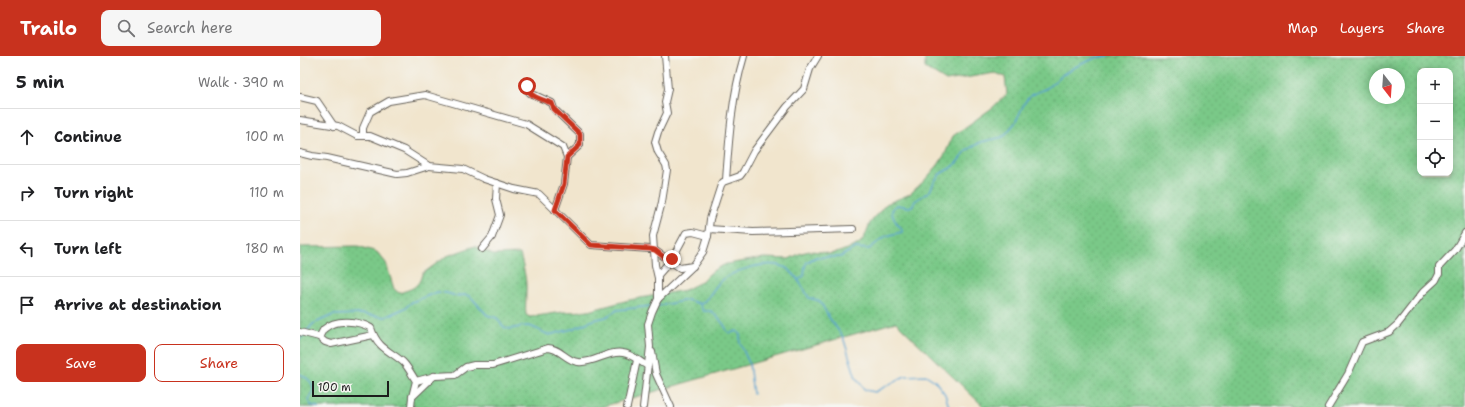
<!DOCTYPE html>
<meta charset="utf-8">
<style>
body{margin:0;font-family:"Shantell Sans",sans-serif;background:#f6f6f6;color:#202124}
.controls{position:absolute;right:12px;top:12px;display:grid;overflow:hidden;border-radius:8px;box-shadow:0 2px 10px #0003}
.controls button{width:36px;height:36px;display:grid;place-items:center;padding:0;border:0;border-bottom:1px solid #e0e0e0;background:#fff;color:#202124;font:20px sans-serif}
.compass{position:absolute;left:1069px;top:12px;width:36px;height:36px;border-radius:50%;background:#fff;box-shadow:0 2px 10px #0003;rotate:163deg}
.scale{position:absolute;left:12px;bottom:10px;width:77px;box-sizing:border-box;padding-left:4px;border:2px solid #1c1c1c;border-top:0;font-size:11px;line-height:14px;white-space:nowrap;color:#1c1c1c;-webkit-text-stroke:3px #f6f6f2;paint-order:stroke}
.stop{position:absolute;width:12px;height:12px;margin:-9px;border:3px solid #c8321e;border-radius:50%;background:#fff}
.stop.end{background:#c8321e;border-color:#fff;box-shadow:0 1px 4px #0008}
.list{margin:0;padding:0;list-style:none}
h2{display:flex;justify-content:space-between;align-items:center;height:52px;margin:0;padding:0 16px;font-size:17px}
h2 small{font-size:13px;font-weight:400;color:#757577}
.list li{display:grid;grid-template-columns:26px 1fr auto;gap:12px;align-items:center;box-sizing:border-box;height:56px;padding:0 16px;border-top:1px solid #e0e0e0}
.list b{display:block;font-size:15px;white-space:nowrap}
.list em{font-size:13px;font-style:normal;color:#757577}
.actions{display:flex;gap:8px;padding:12px 16px}
.actions a{flex:1;padding:9px 0;border:1px solid #c8321e;border-radius:8px;text-align:center;font-size:14px;color:#c8321e}
.actions .main{background:#c8321e;color:#fff}
.icon{flex:none;width:22px;height:22px;fill:none;stroke:currentColor;stroke-width:2;stroke-linecap:round;stroke-linejoin:round}
.map{position:relative;flex:none;width:1165px;height:351px;overflow:hidden}
header{display:flex;align-items:center;gap:24px;box-sizing:border-box;height:56px;padding:0 20px;background:#c8321e;color:#fff}
header strong{font-size:19px}
nav{display:flex;gap:22px;margin-inline-start:auto;font-size:14px}
.search{width:280px;height:36px;background:#f6f6f6;display:flex;align-items:center;gap:10px;box-sizing:border-box;padding:0 14px;border-radius:8px;color:#757577;font-size:15px}
main{display:flex}
aside{flex:1;background:#fff}
.map>svg:first-child{display:block}
.grass{fill:url(#grass-dots);stroke:#4b7252;fill-rule:evenodd}
.lines{fill:none;stroke-linecap:round;stroke-linejoin:round}
.stream{stroke:#59a2d0;stroke-width:1.5}
.minor-casing{stroke:#67625a;stroke-width:8}
.minor{stroke:#fff;stroke-width:6}
.route{stroke:#c8321e;stroke-width:5}
</style>
<header>
<strong>Trailo</strong>
<div class="search"><svg class="icon" aria-label="search" viewBox="0 0 24 24"><circle cx="10" cy="10" r="6"/><path d="M15 15l6 6"/></svg>Search here</div>
<nav><a>Map</a><a>Layers</a><a>Share</a></nav>
</header>
<main>
<aside>
<h2>5 min<small>Walk · 390 m</small></h2>
<ul class="list">
<li><svg class="icon" aria-label="ahead" viewBox="0 0 24 24"><path d="M12 20V5M6 11l6-6 6 6"/></svg><div><b>Continue</b></div><em>100 m</em></li>
<li><svg class="icon" aria-label="right" viewBox="0 0 24 24"><path d="M7 20v-9h11M14 6l5 5-5 5"/></svg><div><b>Turn right</b></div><em>110 m</em></li>
<li><svg class="icon" aria-label="left" viewBox="0 0 24 24"><path d="M17 20v-9H6M10 6l-5 5 5 5"/></svg><div><b>Turn left</b></div><em>180 m</em></li>
<li><svg class="icon" aria-label="arrive" viewBox="0 0 24 24"><path d="M6 21V4h12l-3 4 3 4H6"/></svg><div><b>Arrive at destination</b></div></li>
</ul>
<div class="actions"><a class="main">Save</a><a>Share</a></div>
</aside>
<div class="map">
<svg width="1165" height="351" viewBox="0 0 1165 351">
<defs>
<pattern id="grass-dots" width="8" height="8" patternUnits="userSpaceOnUse"><rect width="8" height="8" fill="#7ac988"/><path d="M2 2h.1M6 6h.1" fill="none" stroke="#69ac75" stroke-width="1.8" stroke-linecap="round"/></pattern>
</defs>
<rect width="100%" height="100%" fill="#f6f6f2"/>
<filter id="ink" filterUnits="userSpaceOnUse"><feTurbulence type="fractalNoise" baseFrequency=".025" numOctaves="2"/><feDisplacementMap in="SourceGraphic" scale="8" xChannelSelector="R" yChannelSelector="G"/><feConvolveMatrix kernelMatrix="1 2 1 2 8 2 1 2 1" color-interpolation-filters="sRGB"/></filter>
<filter id="wash" filterUnits="userSpaceOnUse"><feTurbulence type="fractalNoise" baseFrequency=".012" numOctaves="4" result="noise"/><feDisplacementMap in="SourceGraphic" scale="16" xChannelSelector="R" yChannelSelector="G"/><feGaussianBlur stdDeviation="0.9" result="paint"/><feColorMatrix in="noise" values="0 0 0 0 0 0 0 0 0 0 0 0 0 0 0 0 0 1.4 0 .05"/><feComposite in="paint" operator="in"/></filter>
<g filter="url(#wash)">
<rect width="100%" height="100%" fill="#f1e5cd"/>
<path class="grass" d="M625,0H1165V351H684L596,266L301,351H0V191L58,190L77,196L86,207L94,233L99,237C111,233 119,232 122,218L147,200L175,190L193,199L220,198C223,211 227,223 226,236C226,245 225,251 226,259L230,261L263,256L288,255L329,244L385,234L399,227L414,214L426,208L464,202L489,203L501,197L510,195L522,196L529,198L539,196L555,190L561,186L565,180L570,167L586,148L610,138L624,125L638,109L645,98L653,80L692,52L707,38L705,21L695,17L646,25L625,12ZM1120,15H1150V117H1120ZM1075,18H1099V42H1075Z"/>
<g class="lines">
<g class="stream">
<path d="M498,224L504,220L505,210L507,206L516,201H540L555,192L569,193L586,180L602,176V173C596,167 586,154 597,149L609,151L612,150L615,145L630,135L634,126L640,118L654,110L667,94L681,86L703,81L715,67L725,46L731,39L747,32L762,19L775,11L795,2L809,0"/>
<path d="M400,248L403,255H411C417,261 425,267 427,275L430,277L437,275L440,278V287L449,307L453,338"/>
<path d="M357,250L388,244L400,248C409,244 412,233 420,226C433,214 467,204 484,211C494,214 504,233 509,242L520,245L528,260L543,281L556,322L565,334L575,336L605,320L626,319L635,325L645,338L649,351"/>
<path d="M6,276L13,268L33,259L62,258L85,261L105,252L112,246L137,236L147,237L156,240L164,239L170,240L187,259L197,262C207,280 212,270 228,270C235,271 242,276 249,279L272,273L293,264L306,261L317,254L351,250"/>
<path d="M0,283L4,279"/>
<path d="M0,318C6,320 15,328 13,335C12,338 9,341 8,344L11,349L18,351"/>
</g>
</g>
</g>
<g filter="url(#ink)">
<g class="lines">
<defs>
<g id="minor">
<path d="M227,25V34L230,37L252,47L254,53L280,78V89L267,101L264,128L255,154"/>
<path d="M0,41L17,45L34,70"/>
<path d="M0,64L38,70L57,80H70L104,94L129,110L163,113L184,123L214,133L239,138L291,189L350,193H353L380,212L393,210"/>
<path d="M63,80V72L70,56L89,45L125,39L226,68L263,91L267,101"/>
<path d="M0,97L12,100L27,102L97,118L107,117L129,110"/>
<path d="M426,124C429,82 432,40 444,0"/>
<path d="M409,173L453,176L553,173"/>
<path d="M182,193L192,181L200,159L196,143L197,127"/>
<path d="M358,219L372,203L386,177L393,176L408,180"/>
<path d="M358,243V222L355,209L353,180L362,146L367,114L366,109L358,96L355,86L358,76L367,57L365,46L368,33L365,0"/>
<path d="M0,276L19,281L25,286L31,288L73,279"/>
<path d="M19,281C21,279 22,275 24,273C36,262 59,265 71,272C78,293 89,294 103,306C108,311 112,319 116,325L112,341L111,351"/>
<path d="M352,296L356,318L371,351"/>
<path d="M116,325L135,320L155,319L166,311L174,309H193L248,292C260,292 266,305 278,306C294,308 308,294 323,297C332,298 340,306 348,310"/>
<path d="M112,341L134,320"/>
<path d="M327,351L337,304"/>
<path d="M343,351L350,291L348,268L352,256L358,243L393,210L403,196L408,180L410,163L421,129L423,126L440,120L443,116L454,95L487,51L504,33L510,13L518,0"/>
<path d="M1028,351L1048,318L1062,286L1089,276L1098,268L1123,236L1136,224L1139,218V211L1155,194L1165,177"/>
</g>
</defs>
<use href="#minor" class="minor-casing"/>
<use href="#minor" class="minor"/>
</g>
</g>
<g class="lines" filter="url(#ink)">
<path class="route" d="M227,30C227,40 243,44 252,47L254,53L280,78V89L267,101L264,128L255,154L291,189L350,193L355,194L370,206L372,203"/>
</g>
</svg>
<div class="controls">
<button>+</button>
<button>−</button>
<button><svg class="icon" aria-label="locate" viewBox="0 0 24 24"><circle cx="12" cy="12" r="6"/><path d="M12 2v4M12 18v4M2 12h4M18 12h4"/></svg></button>
</div>
<svg class="compass" viewBox="-18 -18 36 36"><path d="M0-13l5 13h-10z" fill="#e53935"/><path d="M0 13l5-13h-10z" fill="#757577"/></svg>
<div class="scale">100 m</div>
<div class="stop" style="left:227px;top:30px"></div>
<div class="stop end" style="left:372px;top:203px"></div>
</div>
</main>
